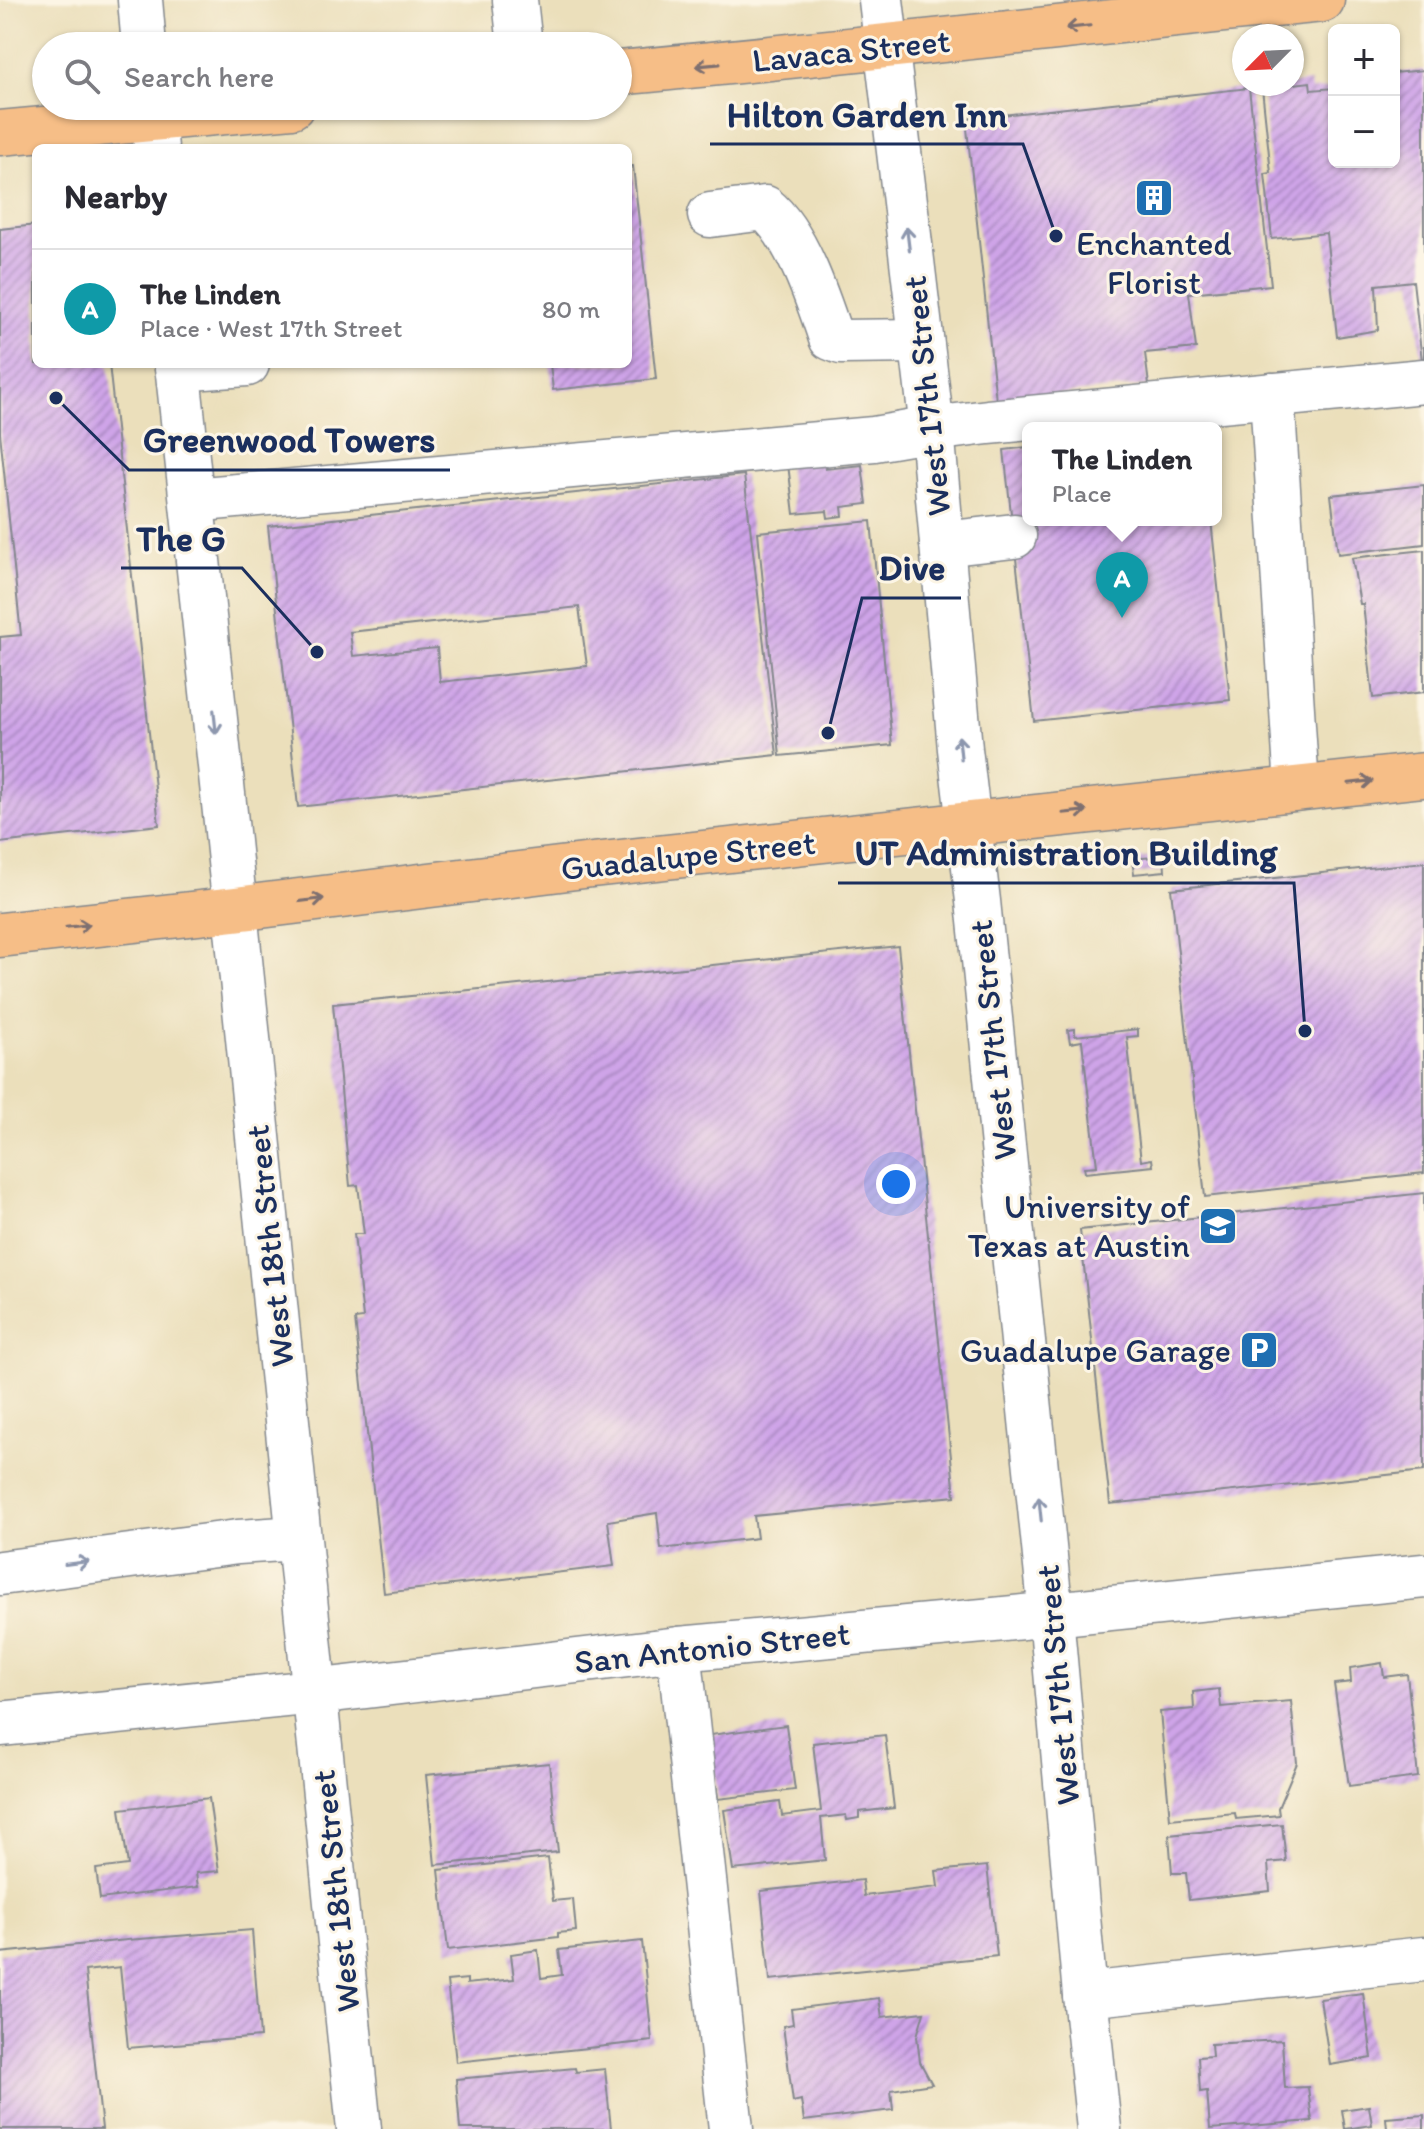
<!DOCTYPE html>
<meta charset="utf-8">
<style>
body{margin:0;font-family:Itim,sans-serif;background:#f2f2f3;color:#2b2b33}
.controls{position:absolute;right:24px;top:24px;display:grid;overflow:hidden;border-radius:12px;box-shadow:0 2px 6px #0004}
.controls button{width:72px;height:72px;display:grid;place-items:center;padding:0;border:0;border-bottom:2px solid #e1e1e2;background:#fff;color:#2b2b33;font:40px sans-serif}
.compass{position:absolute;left:1232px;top:24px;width:72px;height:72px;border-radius:50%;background:#fff;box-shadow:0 2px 6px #0004;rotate:246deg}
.you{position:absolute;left:896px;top:1184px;width:28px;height:28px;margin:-20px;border:6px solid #fff;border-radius:50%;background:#1a73e8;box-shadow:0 0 0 12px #1a73e833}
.badge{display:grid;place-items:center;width:52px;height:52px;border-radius:50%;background:#db2777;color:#fff;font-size:26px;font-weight:700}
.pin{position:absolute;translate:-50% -66px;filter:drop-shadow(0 2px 4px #0008)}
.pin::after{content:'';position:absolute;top:42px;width:28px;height:24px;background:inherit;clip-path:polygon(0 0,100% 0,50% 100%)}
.popup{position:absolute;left:1022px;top:422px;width:200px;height:104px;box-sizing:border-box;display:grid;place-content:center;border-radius:12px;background:#fff;filter:drop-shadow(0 2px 6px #0005);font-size:26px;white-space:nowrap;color:#7c7c81}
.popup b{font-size:30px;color:#2b2b33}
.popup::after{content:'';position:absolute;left:50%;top:100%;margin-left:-16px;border:16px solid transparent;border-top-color:#fff}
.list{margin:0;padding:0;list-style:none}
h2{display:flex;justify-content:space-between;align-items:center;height:104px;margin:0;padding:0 32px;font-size:34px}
h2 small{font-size:26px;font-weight:400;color:#7c7c81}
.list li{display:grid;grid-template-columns:52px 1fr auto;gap:24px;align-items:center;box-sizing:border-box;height:120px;padding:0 32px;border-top:2px solid #e1e1e2}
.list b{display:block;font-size:30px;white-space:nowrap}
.list p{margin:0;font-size:26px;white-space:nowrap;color:#7c7c81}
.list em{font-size:26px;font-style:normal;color:#7c7c81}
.icon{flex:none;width:44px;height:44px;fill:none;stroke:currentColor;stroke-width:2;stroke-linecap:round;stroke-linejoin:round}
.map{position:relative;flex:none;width:1424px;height:2129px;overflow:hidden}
.search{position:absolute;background:#fff;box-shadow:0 2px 6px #0004;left:32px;top:32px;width:600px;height:88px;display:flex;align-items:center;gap:20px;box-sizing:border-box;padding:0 28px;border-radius:44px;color:#7c7c81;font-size:30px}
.panel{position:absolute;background:#fff;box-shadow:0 2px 6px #0004;left:32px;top:144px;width:600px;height:224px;border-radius:12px}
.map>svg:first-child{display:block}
.building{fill:url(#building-hatch);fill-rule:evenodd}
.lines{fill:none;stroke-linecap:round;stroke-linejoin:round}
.minor-casing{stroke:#83878c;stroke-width:47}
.major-casing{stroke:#83878c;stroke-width:47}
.minor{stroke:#fff;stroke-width:44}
.major{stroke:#f6be87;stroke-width:44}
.oneway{stroke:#7e6f70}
.oneway2{stroke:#8d97ae}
.labels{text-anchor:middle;stroke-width:6;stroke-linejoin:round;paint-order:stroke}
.street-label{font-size:34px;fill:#1b2f5e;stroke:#fcf5e5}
.poi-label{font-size:34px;fill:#1b2f5e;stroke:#fcf5e5;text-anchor:end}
.leader{fill:none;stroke:#1b2f5e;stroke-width:3}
.callout-dot{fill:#1b2f5e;stroke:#fcf5e5;stroke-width:3}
.callout-label{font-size:36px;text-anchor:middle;font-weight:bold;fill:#1b2f5e;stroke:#fcf5e5;stroke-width:6;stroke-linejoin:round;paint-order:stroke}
</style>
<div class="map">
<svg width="1424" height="2129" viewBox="0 0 1424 2129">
<defs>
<pattern id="building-hatch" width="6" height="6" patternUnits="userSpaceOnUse" patternTransform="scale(2)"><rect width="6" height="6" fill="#cfa4e8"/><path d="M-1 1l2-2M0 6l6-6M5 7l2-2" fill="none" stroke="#a786bf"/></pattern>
</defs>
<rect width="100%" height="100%" fill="#fcf5e5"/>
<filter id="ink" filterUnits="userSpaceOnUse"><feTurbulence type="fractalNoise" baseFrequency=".0125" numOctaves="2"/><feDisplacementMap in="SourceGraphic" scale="16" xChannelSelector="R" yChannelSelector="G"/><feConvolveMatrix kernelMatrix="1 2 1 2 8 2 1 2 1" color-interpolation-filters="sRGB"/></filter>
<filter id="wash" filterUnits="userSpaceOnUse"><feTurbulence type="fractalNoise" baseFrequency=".006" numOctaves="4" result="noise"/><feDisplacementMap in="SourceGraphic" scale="32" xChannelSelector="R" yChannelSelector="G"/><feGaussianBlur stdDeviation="1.8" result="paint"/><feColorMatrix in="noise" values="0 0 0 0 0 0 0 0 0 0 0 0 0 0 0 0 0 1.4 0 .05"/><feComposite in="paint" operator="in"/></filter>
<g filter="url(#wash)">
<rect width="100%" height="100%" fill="#ebdfbb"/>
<g id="blocks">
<g class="building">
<path d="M1424,70V361H1422L1413,281L1376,285L1378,330L1337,337L1326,233L1272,239L1265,174L1271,173L1262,88L1310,82L1311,90L1334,88V162H1394V73Z"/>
<path d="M1249,88L1271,285L1189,293L1196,348L1145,353L1149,385L996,401L966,119Z"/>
<path d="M628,166H633L656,379L553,390L550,364H628Z"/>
<path d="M36,225V364H109L159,825L0,843V637L21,635L0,433V229Z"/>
<path d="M1028,447V520H1211L1230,700L1034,721L1004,450Z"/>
<path d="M823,452L825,469L862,465L867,504L842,507L843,516L828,518L827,511L794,514L787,456Z"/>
<path d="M744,475L777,755L298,807L268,526ZM579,607L587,666L440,682L437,648L353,656L350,632Z"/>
<path d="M1424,485V544L1338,554L1331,495Z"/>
<path d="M871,521L892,745L780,756L758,532Z"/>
<path d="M1424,550V692L1373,698L1363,604H1360L1352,558Z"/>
<path d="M1164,856L1165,871L1134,874L1132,859Z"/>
<path d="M1424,862V1173L1205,1197L1171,889Z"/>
<path d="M898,946L955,1496L754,1516L757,1538L661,1549L657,1513L608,1521L614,1566L384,1593L355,1319L363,1318L354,1234H364L358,1185L350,1186L333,1004Z"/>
<path d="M1075,1029V1036L1138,1029V1036L1127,1037L1141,1161L1152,1159L1153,1166L1085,1173L1084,1167L1097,1166L1082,1041L1070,1043L1068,1030Z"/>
<path d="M1424,1193V1471L1110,1504L1080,1230Z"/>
<path d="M1382,1663L1384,1677L1407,1674L1418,1777L1349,1786L1334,1684L1351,1682L1350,1668Z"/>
<path d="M1219,1689L1221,1707L1291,1701L1297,1763L1278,1808L1279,1815L1236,1819L1235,1813L1170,1819L1160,1712L1194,1709L1193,1692Z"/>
<path d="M786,1725L795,1790L718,1799L710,1735Z"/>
<path d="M885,1735L894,1808L859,1812V1818L847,1820L846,1815L821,1818L825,1860L733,1870L724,1810L780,1802L782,1816L821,1811L813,1743Z"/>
<path d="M549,1763L558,1852L435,1865L426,1775Z"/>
<path d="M209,1798L219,1871L196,1873L198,1887L100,1899L96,1869L128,1865L120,1809Z"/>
<path d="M1282,1824L1286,1861L1268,1863L1270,1891L1189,1900L1186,1873H1172L1169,1835Z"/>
<path d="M548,1858L553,1901L573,1899L576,1931L558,1933V1937L448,1950L439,1870Z"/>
<path d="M987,1866L997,1956L770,1980L761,1891L862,1880L864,1896L938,1887L936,1871Z"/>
<path d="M252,1930L260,2037L128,2048L120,1967L85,1971L102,2129H0V1953L127,1940Z"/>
<path d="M642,1941L652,2041L456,2062L447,1981L467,1979V1984L514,1979L511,1954L538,1950L541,1978L562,1975L559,1950Z"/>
<path d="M1363,1993L1372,2058L1330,2065L1320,1999Z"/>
<path d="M879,1998L882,2017L924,2012L917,2036L920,2062L932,2084L891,2090L893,2110L804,2121L801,2100L793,2102L783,2026L793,2024L791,2009Z"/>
<path d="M1282,2040L1285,2088L1308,2087L1312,2121L1210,2129L1207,2091L1200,2092L1198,2057L1212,2056L1211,2044Z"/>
<path d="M575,2068L576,2072L605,2069L611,2129H460L456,2079Z"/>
<path d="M1369,2106L1372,2125L1345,2129L1342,2110Z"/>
<path d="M1424,2115V2129H1387L1386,2118Z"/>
</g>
</g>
</g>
<g filter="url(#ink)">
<use href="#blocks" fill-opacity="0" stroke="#83878c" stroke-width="2"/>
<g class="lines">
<defs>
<g id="minor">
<path d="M140,0L144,46"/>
<path d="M515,0L520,46"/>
<path d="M881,0L932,429L960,749L978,901L1051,1615L1085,1995L1099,2129"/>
<path d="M152,106L156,148"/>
<path d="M710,215L765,208C796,233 818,299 831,338L841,342L921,341"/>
<path d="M177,364L226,822L359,2129"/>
<path d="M177,369L247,364"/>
<path d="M1272,395L1297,788"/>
<path d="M192,500L874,439L932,429L988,422L1424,381"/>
<path d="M942,544L1014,536"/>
<path d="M0,1573L238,1542L298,1538"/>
<path d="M679,1649L731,2129"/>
<path d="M0,1724L314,1692L679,1649L994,1620L1424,1576"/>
<path d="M1085,1995L1424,1959"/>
</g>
<g id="major">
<path d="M618,73C853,51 1087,24 1322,0"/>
<path d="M0,133L292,106"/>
<path d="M0,935L235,909L592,865L1424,775"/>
</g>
</defs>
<use href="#minor" class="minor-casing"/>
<use href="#major" class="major-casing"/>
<use href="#minor" class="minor"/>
<use href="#major" class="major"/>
</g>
<defs><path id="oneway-shaft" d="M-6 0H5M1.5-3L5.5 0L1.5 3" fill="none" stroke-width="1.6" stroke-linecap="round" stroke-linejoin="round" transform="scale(2)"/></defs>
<g class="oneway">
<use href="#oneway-shaft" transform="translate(1078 27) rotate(174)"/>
<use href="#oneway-shaft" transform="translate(708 65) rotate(175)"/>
<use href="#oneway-shaft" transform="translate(1361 782) rotate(-6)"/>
<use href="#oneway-shaft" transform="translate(1075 812) rotate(-6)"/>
<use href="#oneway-shaft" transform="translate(312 900) rotate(-7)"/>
<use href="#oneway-shaft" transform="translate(78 926) rotate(-6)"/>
</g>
<g class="oneway2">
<use href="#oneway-shaft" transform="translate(908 239) rotate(-97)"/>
<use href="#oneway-shaft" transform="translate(215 722) rotate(84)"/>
<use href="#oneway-shaft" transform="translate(960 748) rotate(-96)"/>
<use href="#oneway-shaft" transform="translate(1040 1509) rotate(-96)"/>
<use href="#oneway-shaft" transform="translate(77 1563) rotate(-7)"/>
</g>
</g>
<defs>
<symbol id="building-square" viewBox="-11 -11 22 22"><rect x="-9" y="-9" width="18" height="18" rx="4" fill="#1f6fb2" stroke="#fcf5e5"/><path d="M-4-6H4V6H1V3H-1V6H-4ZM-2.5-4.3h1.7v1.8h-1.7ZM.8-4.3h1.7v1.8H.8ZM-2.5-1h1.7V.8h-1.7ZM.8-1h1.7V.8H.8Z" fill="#fff"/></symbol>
<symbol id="university-square" viewBox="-11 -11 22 22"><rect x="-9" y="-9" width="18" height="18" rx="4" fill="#1f6fb2" stroke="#fcf5e5"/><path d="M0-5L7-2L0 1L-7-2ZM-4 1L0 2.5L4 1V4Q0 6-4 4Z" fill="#fff"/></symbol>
<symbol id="parking-square" viewBox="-11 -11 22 22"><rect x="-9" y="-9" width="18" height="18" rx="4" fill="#1f6fb2" stroke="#fcf5e5"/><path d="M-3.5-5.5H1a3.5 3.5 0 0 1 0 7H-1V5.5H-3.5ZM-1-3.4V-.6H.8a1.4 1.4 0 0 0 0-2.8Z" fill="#fff"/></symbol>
</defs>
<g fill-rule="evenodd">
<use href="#building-square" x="1132" y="176" width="44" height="44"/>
<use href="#university-square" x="1196" y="1204" width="44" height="44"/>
<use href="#parking-square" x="1237" y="1328" width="44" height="44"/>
</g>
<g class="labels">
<g class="street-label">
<text transform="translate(851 50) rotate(-6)" y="12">Lavaca Street</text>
<text transform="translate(926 396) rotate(-96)" y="12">West 17th Street</text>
<text transform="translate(688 855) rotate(-6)" y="12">Guadalupe Street</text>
<text transform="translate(992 1040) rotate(-96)" y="12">West 17th Street</text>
<text transform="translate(269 1246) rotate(-96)" y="12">West 18th Street</text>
<text transform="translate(712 1647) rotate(-6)" y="12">San Antonio Street</text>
<text transform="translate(1057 1685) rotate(-95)" y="12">West 17th Street</text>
<text transform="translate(335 1891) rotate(-96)" y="12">West 18th Street</text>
</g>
<g class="poi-label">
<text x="1154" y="255" text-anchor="middle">Enchanted<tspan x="1154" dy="39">Florist</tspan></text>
<text x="1190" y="1218">University of<tspan x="1190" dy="39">Texas at Austin</tspan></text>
<text x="1231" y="1362">Guadalupe Garage</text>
</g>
</g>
<path class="leader" d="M1056 236L1023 144H710M56 398L129 470H450M317 652L242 568H121M828 733L862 598H961M1305 1031L1294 883H838"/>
<g class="callout-dot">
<circle cx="1056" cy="236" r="8"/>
<circle cx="56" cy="398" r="8"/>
<circle cx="317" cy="652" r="8"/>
<circle cx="828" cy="733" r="8"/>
<circle cx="1305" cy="1031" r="8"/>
</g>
<g class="callout-label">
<text x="867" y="127">Hilton Garden Inn</text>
<text x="289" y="452">Greenwood Towers</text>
<text x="181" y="551">The G</text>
<text x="912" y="580">Dive</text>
<text x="1066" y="865">UT Administration Building</text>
</g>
</svg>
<div class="controls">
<button>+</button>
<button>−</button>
</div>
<svg class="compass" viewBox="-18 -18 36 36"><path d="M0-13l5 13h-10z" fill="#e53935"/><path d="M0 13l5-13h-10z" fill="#7c7c81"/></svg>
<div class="you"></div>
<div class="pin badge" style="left:1122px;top:618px;background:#0f9aa8">A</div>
<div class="popup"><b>The Linden</b>Place</div>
<div class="search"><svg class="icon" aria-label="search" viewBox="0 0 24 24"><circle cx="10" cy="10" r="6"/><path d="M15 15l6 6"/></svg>Search here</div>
<section class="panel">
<h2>Nearby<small></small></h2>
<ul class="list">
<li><span class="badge" style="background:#0f9aa8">A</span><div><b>The Linden</b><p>Place · West 17th Street</p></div><em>80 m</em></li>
</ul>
</section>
</div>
